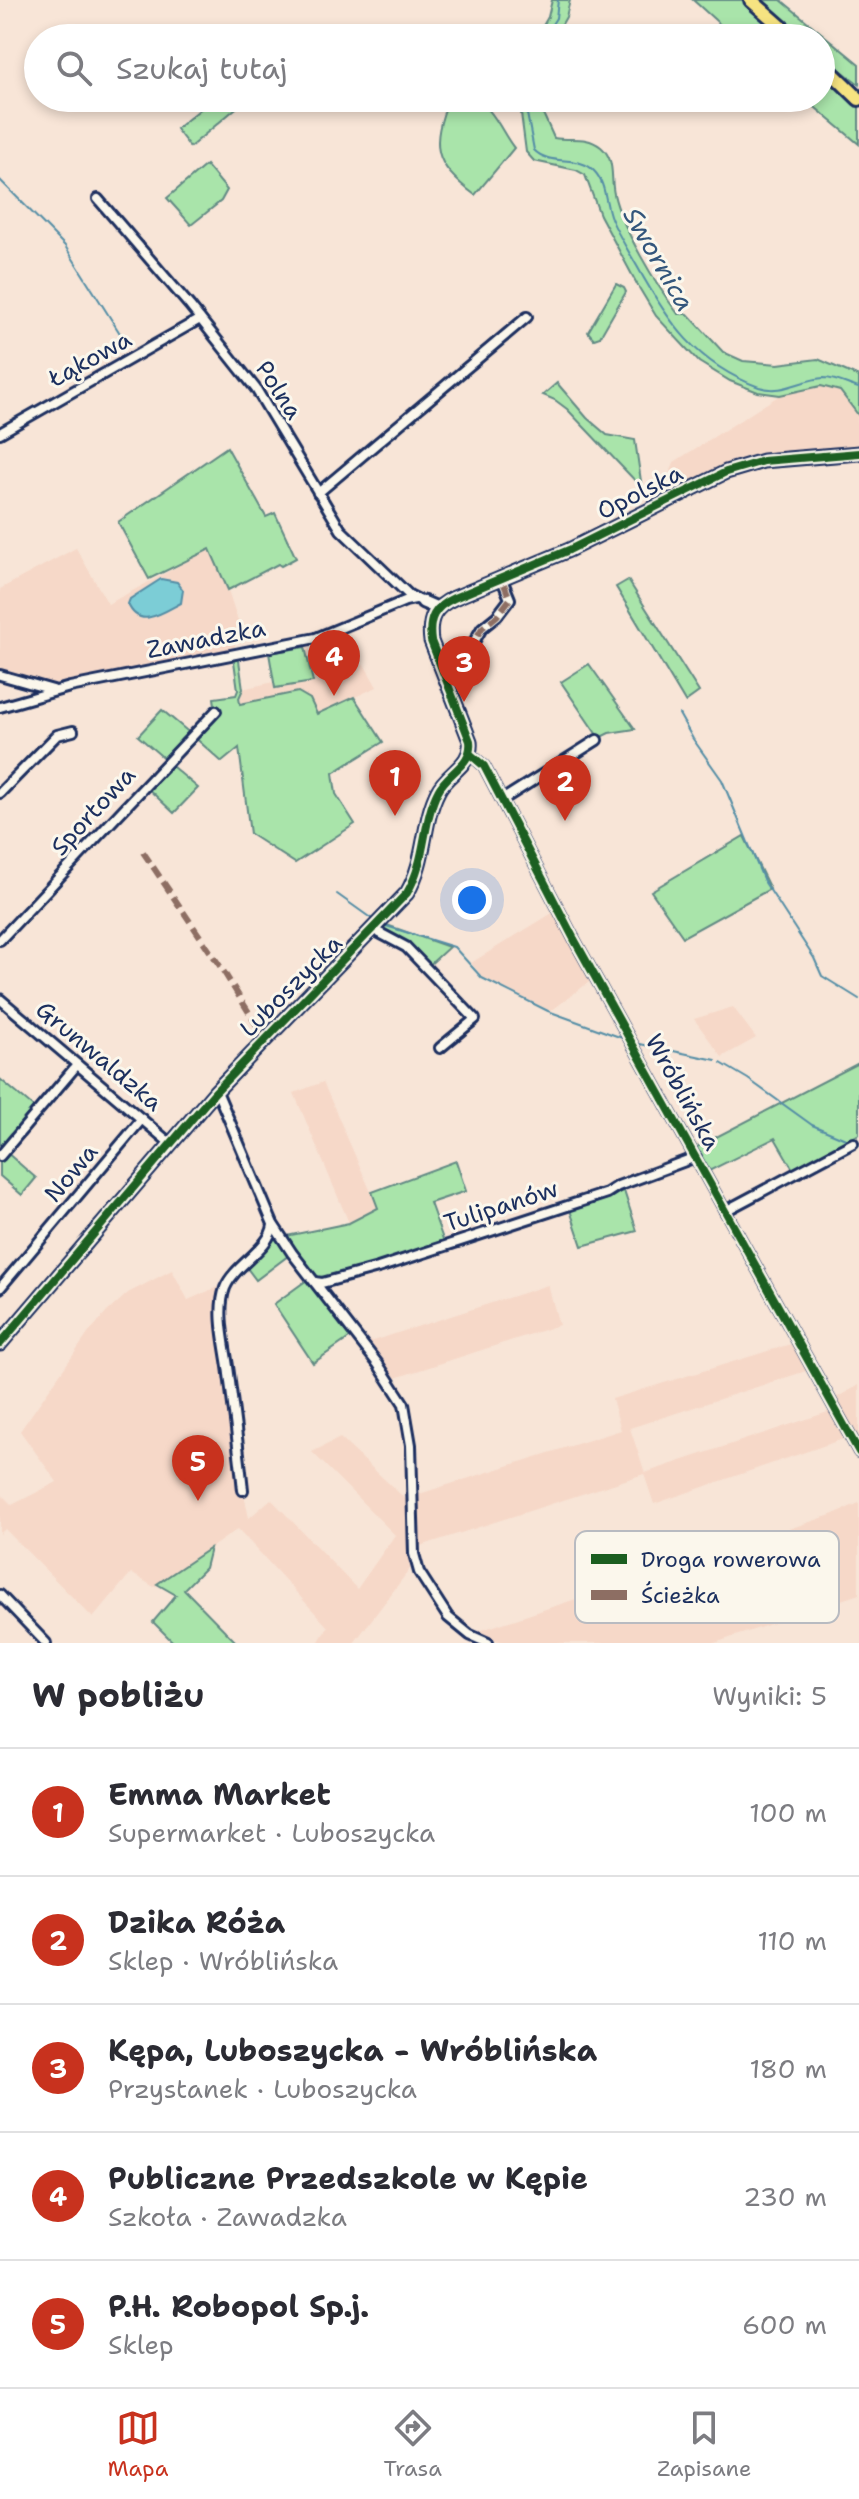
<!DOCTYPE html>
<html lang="pl">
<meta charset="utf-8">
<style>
body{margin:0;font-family:"Shantell Sans",sans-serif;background:#f7f7f7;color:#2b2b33}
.you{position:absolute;left:472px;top:900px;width:28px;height:28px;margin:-20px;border:6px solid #fff;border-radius:50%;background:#1a73e8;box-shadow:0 0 0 12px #1a73e833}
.badge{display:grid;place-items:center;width:52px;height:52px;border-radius:50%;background:#c8321e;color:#fff;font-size:26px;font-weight:700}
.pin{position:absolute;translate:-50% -66px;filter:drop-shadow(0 2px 4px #0008)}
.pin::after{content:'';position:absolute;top:42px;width:28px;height:24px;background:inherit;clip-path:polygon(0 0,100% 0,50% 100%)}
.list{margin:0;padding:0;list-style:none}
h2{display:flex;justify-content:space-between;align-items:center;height:104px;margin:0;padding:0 32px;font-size:34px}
h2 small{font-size:26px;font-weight:400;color:#7c7c81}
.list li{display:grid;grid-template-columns:52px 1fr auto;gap:24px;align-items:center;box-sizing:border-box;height:128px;padding:0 32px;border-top:2px solid #e1e1e2}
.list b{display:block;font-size:30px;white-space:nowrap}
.list p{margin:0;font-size:26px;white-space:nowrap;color:#7c7c81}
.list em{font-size:26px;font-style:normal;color:#7c7c81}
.icon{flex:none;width:44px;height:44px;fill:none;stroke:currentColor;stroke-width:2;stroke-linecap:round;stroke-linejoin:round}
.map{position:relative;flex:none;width:859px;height:1643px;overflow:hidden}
.search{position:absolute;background:#fff;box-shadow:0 4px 12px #0003;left:24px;right:24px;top:24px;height:88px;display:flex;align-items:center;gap:20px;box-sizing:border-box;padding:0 28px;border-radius:44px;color:#7c7c81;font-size:30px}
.sheet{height:744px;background:#fff}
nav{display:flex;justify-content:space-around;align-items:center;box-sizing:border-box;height:112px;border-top:2px solid #e1e1e2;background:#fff;font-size:22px;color:#7c7c81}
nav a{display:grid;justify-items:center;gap:4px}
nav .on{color:#c8321e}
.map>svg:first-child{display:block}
.built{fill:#f6d8c8}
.green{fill:#a9e4aa;stroke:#628a84;stroke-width:2}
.water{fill:#7ccdd6;stroke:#558ea6;stroke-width:2}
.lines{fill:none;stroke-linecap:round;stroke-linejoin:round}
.stream{stroke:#558ea6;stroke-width:2}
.street-casing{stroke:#1b2f5e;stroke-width:14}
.secondary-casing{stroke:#1b2f5e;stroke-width:17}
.primary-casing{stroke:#1b2f5e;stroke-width:18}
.street{stroke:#fbf7ec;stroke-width:8}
.secondary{stroke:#fbf7ec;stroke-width:11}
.primary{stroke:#f6e381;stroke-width:12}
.quiet{stroke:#8d6e63;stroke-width:6;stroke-dasharray:12 6;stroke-linecap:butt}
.cycleway-casing{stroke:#fbf7ec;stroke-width:13}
.cycleway{stroke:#1b5e20;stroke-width:8}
.labels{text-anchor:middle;stroke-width:6;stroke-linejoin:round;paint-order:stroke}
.street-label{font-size:24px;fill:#1b2f5e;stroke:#fbf7ec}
.water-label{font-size:26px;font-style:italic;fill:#33567c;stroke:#fbf7ec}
.key{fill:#fbf7ec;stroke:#b8bbc1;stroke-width:2}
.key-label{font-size:22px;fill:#1b2f5e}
</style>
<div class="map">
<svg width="859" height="1643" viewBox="0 0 859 1643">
<rect width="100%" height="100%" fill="#f8e5d7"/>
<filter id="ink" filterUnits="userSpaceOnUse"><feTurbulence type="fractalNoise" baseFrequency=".0125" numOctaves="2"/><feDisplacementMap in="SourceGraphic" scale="16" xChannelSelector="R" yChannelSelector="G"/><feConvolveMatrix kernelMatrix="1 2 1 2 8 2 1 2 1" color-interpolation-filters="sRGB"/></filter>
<g filter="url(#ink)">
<g class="built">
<path d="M821,386L840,391L857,411L859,453L763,461L659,506L674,462L780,395Z"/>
<path d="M76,548L108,604L210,549L228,590L243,636L234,639L236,654L55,691L0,675V589Z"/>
<path d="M307,640L318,681L364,664L377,687L317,714L298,692L240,704L242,689L274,682L268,647Z"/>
<path d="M559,909L593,979L551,1011L483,978L471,963Z"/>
<path d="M733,1007L756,1038L722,1057L694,1019Z"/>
<path d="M323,1082L378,1208L349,1223L294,1093Z"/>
<path d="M172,1270L188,1300L229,1282L223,1301L243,1490L249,1518L271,1499L357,1589L395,1535L312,1452L340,1438L413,1506V1496L621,1430L612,1399L794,1343L809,1370L630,1428L645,1473L831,1411L846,1438L654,1504L644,1474L414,1548L416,1561L354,1643H322L319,1641L328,1627L238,1529L154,1587L131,1573L93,1618L5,1529L0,1534V1493L12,1505L57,1482L20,1431L90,1331L107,1312L128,1293Z"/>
<path d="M548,1285L559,1325L389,1380L363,1344Z"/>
<path d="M859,1385V1445L834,1399Z"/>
<path d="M859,1503V1594L715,1643H506L473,1633L831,1515Z"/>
</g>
<g class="green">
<path d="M552,0H570L566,17L554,38H536L548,17Z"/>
<path d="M693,0H781L859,64V84L821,55V38H735Z"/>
<path d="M821,67L859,104V144L804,98H821Z"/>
<path d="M214,98H248L190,147L176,129Z"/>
<path d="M449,98C455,98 464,97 470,98C492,103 501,132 514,148L475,195C432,163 431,146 449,98Z"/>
<path d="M519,98H536L554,138C571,141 586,135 601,147C616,160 610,177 614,194C621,227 657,286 678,314H688L723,352L743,361L778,364L818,359L859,377V416L840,391L821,386L780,395L758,392L730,381L699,362L656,316L638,286L600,215L585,175L576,170L534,161L526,152Z"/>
<path d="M206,165L227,190L221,201L191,225L167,198Z"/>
<path d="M616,284L624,288L626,292L600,337L594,339L588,332Z"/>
<path d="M557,383L587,418L607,435L635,440L642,488L567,409L555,400L543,395Z"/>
<path d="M227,447L266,517L275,513L296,558L281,566L278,564L228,590L210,549L149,579L118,522Z"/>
<path d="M628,580L699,692L685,702L616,587Z"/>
<path d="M305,647L313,682L275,688L269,653Z"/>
<path d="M238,653L243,689L239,698L240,704L298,692L310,699L317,714L354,697L383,742L333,773L336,794L355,824L295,863L250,834L239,748L222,762L192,735L167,762L198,788L174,813L144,785L167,761L138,736L162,710L192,735L216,711L214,698L236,695L238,690L233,654Z"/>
<path d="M589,664L635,729L609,733L599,738L561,682Z"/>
<path d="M744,836L770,889L683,937L651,891Z"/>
<path d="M381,923L449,947L426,968L406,947L374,930Z"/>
<path d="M859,1063V1134L794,1171L775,1138L707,1172L695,1148Z"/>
<path d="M0,1079L38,1111L0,1156Z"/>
<path d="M6,1152L36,1178L22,1195L0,1176V1158Z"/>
<path d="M456,1161L466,1191L430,1203L444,1242L385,1261L378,1268L316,1282L355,1334L313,1363L274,1304L311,1277L292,1253L256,1280L244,1264L273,1229L282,1237L349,1223L378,1208L372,1192Z"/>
<path d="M624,1191L637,1231L582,1246L569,1207Z"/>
<path d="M210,1548L205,1568L184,1589L237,1643H174L153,1622L176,1595L157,1584Z"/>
</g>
<path class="water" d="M161,579L177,582L183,590L181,603C162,613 139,630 128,604L130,599Z"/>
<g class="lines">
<g class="stream">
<path d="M543,38L556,18L558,0"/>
<path d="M524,98L534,150C550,167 580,154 595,172C606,184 605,203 611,218C618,235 628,250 637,266C668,322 696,364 759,387C783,395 801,379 824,378C835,378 848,385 859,388"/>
<path d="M0,180L65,246L121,335"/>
<path d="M679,714L693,739L722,780L764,881L814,958L822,976L859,999"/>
<path d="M337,894L372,919"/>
<path d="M386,926L454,947L482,978L548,1011L625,1039"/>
<path d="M640,1044L716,1060"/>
<path d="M721,1063L748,1079L812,1125L848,1140"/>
<path d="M858,1145H859"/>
</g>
<defs>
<g id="street">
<path d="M98,199L190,306L256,389L341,530L409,595L423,602"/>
<path d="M0,433L200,319"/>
<path d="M318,493L527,317"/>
<path d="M0,675L53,690"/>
<path d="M445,677L463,661L482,628L497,616L510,599L501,577"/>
<path d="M0,707L70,687L316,638L405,601L415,599"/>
<path d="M470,754L484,766L574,939L859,1452"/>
<path d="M0,793L57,735L73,731"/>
<path d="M502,800L597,740"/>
<path d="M374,930L406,947L475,1019L440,1048"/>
<path d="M0,940L216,711"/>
<path d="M0,999L171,1144"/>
<path d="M215,1092L219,1096L273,1224L292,1253L378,1364L404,1404L411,1445L414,1554L419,1572L448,1617L470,1635L488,1643"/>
<path d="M0,1156L77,1065"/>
<path d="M725,1211L853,1143"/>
<path d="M315,1282L322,1283L378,1268L607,1193L618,1186L696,1157"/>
<path d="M0,1288L142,1119"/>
<path d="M243,1490C239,1451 234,1413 229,1374C226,1348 216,1313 225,1288C234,1265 270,1249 273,1225"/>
<path d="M0,1595L46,1643"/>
</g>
<g id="secondary">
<path d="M423,602L437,608"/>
<path d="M0,1344L215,1092L407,893C427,859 422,822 438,791C447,772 473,765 470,741L431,641C428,619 434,607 454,598L569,550L726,472L763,461L859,453"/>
</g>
<g id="primary">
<path d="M751,0L794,38"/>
<path d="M821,62L859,99"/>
</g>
</defs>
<use href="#street" class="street-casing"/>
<use href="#secondary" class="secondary-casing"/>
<use href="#primary" class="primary-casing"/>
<use href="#street" class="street"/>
<use href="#secondary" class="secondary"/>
<use href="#primary" class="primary"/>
<g class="quiet">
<path d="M445,677L463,661L482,628L497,616L510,599L501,577"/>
<path d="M143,852L222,969L266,1040"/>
</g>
<defs>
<g id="cycleway">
<path d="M470,754L484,766L574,939L859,1452"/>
<path d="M0,1344L215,1092L407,893C427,859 422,822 438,791C447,772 473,765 470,741L431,641C428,619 434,607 454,598L569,550L726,472L763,461L859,453"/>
</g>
</defs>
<use href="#cycleway" class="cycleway-casing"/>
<use href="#cycleway" class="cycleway"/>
</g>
</g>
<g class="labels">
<g class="street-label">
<text transform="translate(90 359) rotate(-29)" y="8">Łąkowa</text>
<text transform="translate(279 390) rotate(57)" y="8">Polna</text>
<text transform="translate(640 492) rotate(-27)" y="8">Opolska</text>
<text transform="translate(206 639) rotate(-11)" y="8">Zawadzka</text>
<text transform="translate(93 811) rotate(-47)" y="8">Sportowa</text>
<text transform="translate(291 986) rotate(-45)" y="8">Luboszycka</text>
<text transform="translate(99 1056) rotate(40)" y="8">Grunwaldzka</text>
<text transform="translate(683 1092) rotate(61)" y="8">Wróblińska</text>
<text transform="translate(71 1173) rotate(-50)" y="8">Nowa</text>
<text transform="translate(501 1206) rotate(-18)" y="8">Tulipanów</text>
</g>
<g class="water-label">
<text transform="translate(659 259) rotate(60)" y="9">Swornica</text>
</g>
</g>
<rect x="575" y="1531" width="264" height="92" rx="12" class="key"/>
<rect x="591" y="1554" width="36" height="10" fill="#1b5e20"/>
<rect x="591" y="1590" width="36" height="10" fill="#8d6e63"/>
<g class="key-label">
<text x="641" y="1567">Droga rowerowa</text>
<text x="641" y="1603">Ścieżka</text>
</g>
</svg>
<div class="you"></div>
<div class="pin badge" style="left:395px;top:816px">1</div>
<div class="pin badge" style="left:565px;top:821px">2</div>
<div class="pin badge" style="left:464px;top:702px">3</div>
<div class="pin badge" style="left:334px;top:696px">4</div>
<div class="pin badge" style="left:198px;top:1501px">5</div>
<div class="search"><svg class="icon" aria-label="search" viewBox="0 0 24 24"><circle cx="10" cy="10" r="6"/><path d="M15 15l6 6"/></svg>Szukaj tutaj</div>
</div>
<section class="sheet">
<h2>W pobliżu<small>Wyniki: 5</small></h2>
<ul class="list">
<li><span class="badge">1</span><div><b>Emma Market</b><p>Supermarket · Luboszycka</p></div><em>100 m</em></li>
<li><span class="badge">2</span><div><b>Dzika Róża</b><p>Sklep · Wróblińska</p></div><em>110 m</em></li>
<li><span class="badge">3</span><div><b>Kępa, Luboszycka - Wróblińska</b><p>Przystanek · Luboszycka</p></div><em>180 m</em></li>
<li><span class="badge">4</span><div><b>Publiczne Przedszkole w Kępie</b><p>Szkoła · Zawadzka</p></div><em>230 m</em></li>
<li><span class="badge">5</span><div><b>P.H. Robopol Sp.j.</b><p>Sklep</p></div><em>600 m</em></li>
</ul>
</section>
<nav>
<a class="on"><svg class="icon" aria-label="map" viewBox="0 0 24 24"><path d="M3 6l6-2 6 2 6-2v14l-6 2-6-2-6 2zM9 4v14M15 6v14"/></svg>Mapa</a>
<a><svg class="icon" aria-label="directions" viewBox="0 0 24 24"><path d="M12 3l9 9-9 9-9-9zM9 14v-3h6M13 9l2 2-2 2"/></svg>Trasa</a>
<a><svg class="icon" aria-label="saved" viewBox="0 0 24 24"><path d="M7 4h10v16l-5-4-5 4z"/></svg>Zapisane</a>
</nav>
